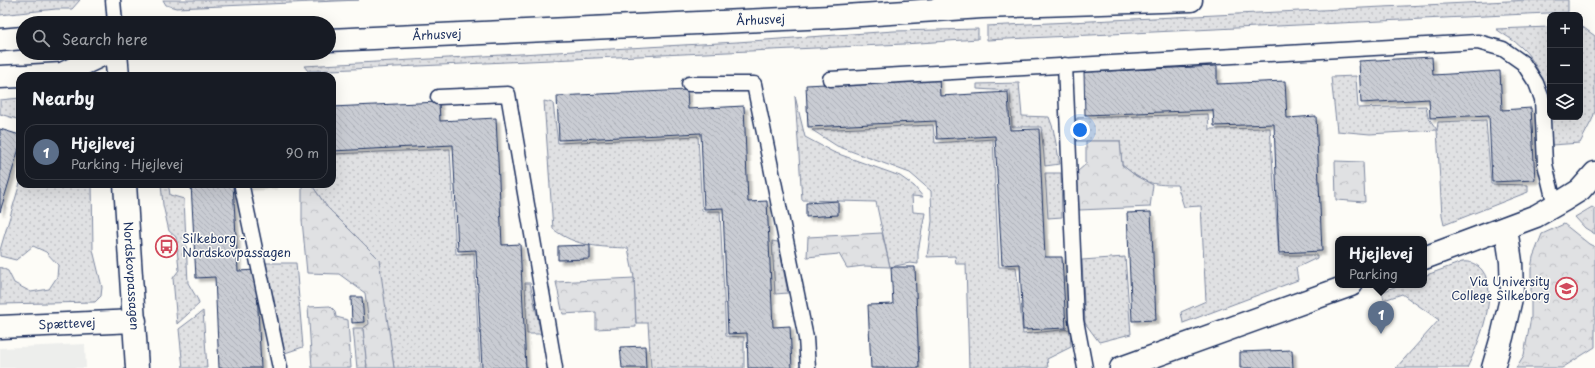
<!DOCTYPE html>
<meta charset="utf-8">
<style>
body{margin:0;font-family:"Playpen Sans",sans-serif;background:#242831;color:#f1f3f6}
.controls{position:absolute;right:12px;top:12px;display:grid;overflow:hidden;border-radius:8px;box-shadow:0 4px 16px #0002}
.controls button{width:36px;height:36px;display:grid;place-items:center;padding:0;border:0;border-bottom:1px solid #363941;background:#171b24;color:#f1f3f6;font:20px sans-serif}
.you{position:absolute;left:1080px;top:130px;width:14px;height:14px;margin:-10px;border:3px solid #fff;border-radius:50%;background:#1a73e8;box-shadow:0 0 0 6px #1a73e833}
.badge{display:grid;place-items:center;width:26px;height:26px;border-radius:50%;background:#d1495b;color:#fff;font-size:13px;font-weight:700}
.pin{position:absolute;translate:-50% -33px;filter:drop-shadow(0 1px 2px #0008)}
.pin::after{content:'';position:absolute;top:21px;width:14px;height:12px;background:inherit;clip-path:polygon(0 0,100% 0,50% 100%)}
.popup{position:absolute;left:1335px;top:236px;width:92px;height:52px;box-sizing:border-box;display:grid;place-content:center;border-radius:8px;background:#171b24;filter:drop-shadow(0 1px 3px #0005);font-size:13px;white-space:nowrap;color:#9ea1a6}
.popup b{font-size:15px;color:#f1f3f6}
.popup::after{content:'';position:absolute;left:50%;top:100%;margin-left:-8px;border:8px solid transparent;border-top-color:#171b24}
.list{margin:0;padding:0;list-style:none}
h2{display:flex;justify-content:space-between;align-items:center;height:52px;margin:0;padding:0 16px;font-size:17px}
h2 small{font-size:13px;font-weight:400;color:#9ea1a6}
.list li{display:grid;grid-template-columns:26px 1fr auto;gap:12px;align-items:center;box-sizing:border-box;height:56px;margin:0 8px 8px;padding:0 8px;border:1px solid #363941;border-radius:12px}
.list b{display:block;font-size:15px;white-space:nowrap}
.list p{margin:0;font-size:13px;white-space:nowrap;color:#9ea1a6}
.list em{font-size:13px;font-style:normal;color:#9ea1a6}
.icon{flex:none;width:22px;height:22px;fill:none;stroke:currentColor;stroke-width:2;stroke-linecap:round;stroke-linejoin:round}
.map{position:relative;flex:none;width:1595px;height:368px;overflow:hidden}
.search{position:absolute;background:#171b24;box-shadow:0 4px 16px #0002;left:16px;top:16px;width:320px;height:44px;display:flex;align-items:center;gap:10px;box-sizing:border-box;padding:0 14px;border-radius:22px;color:#9ea1a6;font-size:15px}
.panel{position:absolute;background:#171b24;box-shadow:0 4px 16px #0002;left:16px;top:72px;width:320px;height:116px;border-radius:12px}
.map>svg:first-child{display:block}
.built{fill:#edeeec}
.grass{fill:url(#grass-dots);stroke:#7e88a0}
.forest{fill:url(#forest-crowns);stroke:#7e88a0}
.building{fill:url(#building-back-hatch);stroke:#1b2f5e;filter:url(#shadow)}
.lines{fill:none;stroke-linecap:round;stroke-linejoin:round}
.lane-casing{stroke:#1b2f5e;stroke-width:17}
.street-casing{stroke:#1b2f5e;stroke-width:25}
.secondary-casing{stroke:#1b2f5e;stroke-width:25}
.lane{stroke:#fdfcf7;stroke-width:14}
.street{stroke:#fdfcf7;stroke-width:22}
.secondary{stroke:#fdfcf7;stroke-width:22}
.labels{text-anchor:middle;stroke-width:3;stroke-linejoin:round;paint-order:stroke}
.street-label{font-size:12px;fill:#1b2f5e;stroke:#fdfcf7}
.poi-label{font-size:12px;fill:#1b2f5e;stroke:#fdfcf7;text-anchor:start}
</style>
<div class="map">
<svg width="1595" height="368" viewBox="0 0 1595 368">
<defs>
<pattern id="grass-dots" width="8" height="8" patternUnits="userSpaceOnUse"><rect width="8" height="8" fill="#e0e1e3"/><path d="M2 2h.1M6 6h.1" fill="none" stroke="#c0c1c5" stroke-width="1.8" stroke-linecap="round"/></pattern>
<pattern id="forest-crowns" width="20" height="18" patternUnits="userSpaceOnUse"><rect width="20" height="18" fill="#e0e1e3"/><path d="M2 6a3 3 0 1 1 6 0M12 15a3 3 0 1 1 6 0" fill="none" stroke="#c0c1c5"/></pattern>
<pattern id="building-back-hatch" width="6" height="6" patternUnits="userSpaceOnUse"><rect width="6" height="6" fill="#c9ccd3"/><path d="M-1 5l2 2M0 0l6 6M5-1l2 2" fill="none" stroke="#acb0b8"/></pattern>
<filter id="shadow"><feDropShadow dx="3.5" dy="3.5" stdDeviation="1" flood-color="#0004"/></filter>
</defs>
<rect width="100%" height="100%" fill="#fdfcf7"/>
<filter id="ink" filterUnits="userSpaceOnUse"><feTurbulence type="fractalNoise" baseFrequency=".025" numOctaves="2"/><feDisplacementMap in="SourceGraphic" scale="8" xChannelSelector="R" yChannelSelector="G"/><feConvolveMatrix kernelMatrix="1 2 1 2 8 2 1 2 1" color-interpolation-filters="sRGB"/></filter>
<g filter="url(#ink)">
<path class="built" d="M85,344L86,368H0V348Z"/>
<g class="grass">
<path d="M0,0H80L72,9H56L0,15Z"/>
<path d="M163,0H359L176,8L166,5Z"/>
<path d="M1529,0H1568V12L987,40V26Z"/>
<path d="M1580,25L1595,36V111L1592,120L1580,143L1552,145C1549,110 1548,72 1521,47C1514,40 1504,35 1496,29L1550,27V117H1580Z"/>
<path d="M978,29V39L904,44L308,71L304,66L737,42L894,31Z"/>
<path d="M1356,76L1358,108L1426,106L1428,117L1437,130L1438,122L1486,120L1491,184L1528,185V192L1444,225L1442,216L1437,130L1370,134L1337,131L1331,77Z"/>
<path d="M1019,83L1022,116L1049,117L1053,128L1060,164L1045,166L1041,127H1012L1010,91L977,89V84Z"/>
<path d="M795,96L805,137L833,152L900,176L914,186L923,197L912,196L913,212L925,213L918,252V264L910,263L890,267L876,202L802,200Z"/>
<path d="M20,98V120L0,114V100Z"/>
<path d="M544,101L553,103L558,143L698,136L702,211H720L726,336L744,337V368H651L648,323H636L634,278L628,248C600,247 576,247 553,229Z"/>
<path d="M1208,114L1209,129L1270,128L1279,255H1317V258L1296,268L1298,280L1183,323L1181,312L1206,301L1201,206L1184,207L1177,185C1149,185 1144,183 1122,165L1120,141H1075L1077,118Z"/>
<path d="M933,125L935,143L993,139L999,267H1016L1023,334L1070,329L1071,347L1047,359L1048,368H969L966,264H956L955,256L927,257L932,221L931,191L910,173L837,146L812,130Z"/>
<path d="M450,149L456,254L474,253L480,368H394L378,259L327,207L311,184H332V154Z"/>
<path d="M1045,173H1061L1062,217L1048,218Z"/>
<path d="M20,183L92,184L93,250L102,287L101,296L95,302L0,304V267L8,271L14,283L31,292L49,289L57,277L58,265L46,252L33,246L16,260L0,256V250Z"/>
<path d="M161,184H166L169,188L170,195L184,199L188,283L198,300L199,304L177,324L173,278L179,270L176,237L169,231L163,205Z"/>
<path d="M772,241L778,242L788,293L775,294Z"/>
<path d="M1125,257L1131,334L1099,342L1085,323L1082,260Z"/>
<path d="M1462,262C1470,261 1477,264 1482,270C1500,293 1478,345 1467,368H1396L1439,320L1402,294L1384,300L1382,292L1399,285H1424V276Z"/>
<path d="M266,263H296L303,347L285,353Z"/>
<path d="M525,283H530L541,334H527Z"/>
<path d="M203,311L207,368H183L179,329Z"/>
<path d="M353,328H363L367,368H357Z"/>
</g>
<g class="forest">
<path d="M1086,141H1120L1122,165L1136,176L1153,185L1150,207L1079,210L1077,172L1086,164Z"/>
<path d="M1335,161L1363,162L1365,202L1336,200Z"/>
<path d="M302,184H311L327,207L379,259L394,368H367L363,328L369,324L365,293L339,274L307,273L302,220Z"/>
<path d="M1592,207L1595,209V234L1585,228L1575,217Z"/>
<path d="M1564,224L1589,244L1595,247V347L1562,368H1516L1524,355L1531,317V269L1533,257L1542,234Z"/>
<path d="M882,233L890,267L864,266L847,268L839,254L807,257L808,237Z"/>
<path d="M634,278L636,327L596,329V312L563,314L562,310L556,282Z"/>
<path d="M330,306L335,311L336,317L348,320L351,368H312L308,307Z"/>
</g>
<g class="building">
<path d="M1432,57L1433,75L1500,71L1502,110L1531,108L1535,180L1492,182L1489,115L1430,118L1429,99L1361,103L1359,61Z"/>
<path d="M1217,66V84L1285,81L1287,118L1316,116L1322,251L1279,253L1274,124L1214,126L1213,110L1085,115L1084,72Z"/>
<path d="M939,78L940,96L1008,92L1010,130L1039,129L1045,257H1062L1066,328L1023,330L1020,264L1002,265L995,136L937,139L936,121L808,127L806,85Z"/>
<path d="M687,90L688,109L744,106L748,202L767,201L773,327L790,326L792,368H748L747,333L728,334L723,208L704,209L701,133L559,140L557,96Z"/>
<path d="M439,102L440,121L496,118L502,245L520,244L526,368H482L476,250L458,251L453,145L332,151V107Z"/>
<path d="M0,129L20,135V145L0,212Z"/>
<path d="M191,184H233L238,271L256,270L261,368H219L215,277L196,278Z"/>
<path d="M246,184H274L246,186Z"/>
<path d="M838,201V215L806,217V203Z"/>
<path d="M1151,212L1156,320L1132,321L1127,213Z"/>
<path d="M590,245V259L558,260V246Z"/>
<path d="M891,267H915L919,368H871L868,305L893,304Z"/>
<path d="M351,297H362L364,322L352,323Z"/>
<path d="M645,346L646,368H622L620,347Z"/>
<path d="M1292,350L1293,368H1240V352Z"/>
</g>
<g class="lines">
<defs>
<g id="lane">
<path d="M113,0L115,23"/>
<path d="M1065,65L1076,320L1085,368"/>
<path d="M830,79L1478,42L1503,49L1523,63L1536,83L1542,99L1545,164L1555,206"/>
<path d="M689,84H754L806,338L808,368"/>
<path d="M438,97L508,94L555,368"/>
<path d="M242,187L280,368"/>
</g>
<g id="street">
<path d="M1424,258L1536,216L1564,200L1580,190L1595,173"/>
<path id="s1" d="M0,327L135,321"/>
<path d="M1121,368L1351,285"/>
<path d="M1493,368L1502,337L1512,294L1511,262L1506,228"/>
</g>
<g id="secondary">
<path d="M0,40L23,38"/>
<path id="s2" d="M329,40L830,17L982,7L1191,0"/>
<path d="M116,53L118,76"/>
<path d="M25,76L62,74L106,53"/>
<path d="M0,77L20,76"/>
<path id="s3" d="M125,184L137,368"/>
</g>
</defs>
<use href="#lane" class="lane-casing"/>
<use href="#street" class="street-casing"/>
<use href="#secondary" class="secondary-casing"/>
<use href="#lane" class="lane"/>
<use href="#street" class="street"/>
<use href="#secondary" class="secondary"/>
</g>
</g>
<defs>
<symbol id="bus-ring" viewBox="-11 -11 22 22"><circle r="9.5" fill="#fdfcf7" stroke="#d1495b" stroke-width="1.5"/><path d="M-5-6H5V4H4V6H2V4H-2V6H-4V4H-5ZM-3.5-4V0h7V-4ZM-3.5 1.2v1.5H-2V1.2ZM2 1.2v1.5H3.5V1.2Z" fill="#d1495b"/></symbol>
<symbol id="university-ring" viewBox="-11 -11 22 22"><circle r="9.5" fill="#fdfcf7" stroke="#d1495b" stroke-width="1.5"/><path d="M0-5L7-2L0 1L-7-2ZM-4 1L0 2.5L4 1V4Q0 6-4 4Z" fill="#d1495b"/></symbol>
</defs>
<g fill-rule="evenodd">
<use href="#bus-ring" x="154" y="234" width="25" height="25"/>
<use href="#university-ring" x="1554" y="276" width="25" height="25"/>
</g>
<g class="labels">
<g class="street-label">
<text dy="4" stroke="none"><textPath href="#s2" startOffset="432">Århusvej</textPath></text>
<text dy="4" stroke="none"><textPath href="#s2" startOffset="108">Århusvej</textPath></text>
<text dy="4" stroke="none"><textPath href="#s3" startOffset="92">Nordskovpassagen</textPath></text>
<text dy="4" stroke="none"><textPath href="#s1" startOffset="67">Spættevej</textPath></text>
</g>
<g class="poi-label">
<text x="182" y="243">Silkeborg -<tspan x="182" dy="14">Nordskovpassagen</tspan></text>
<text x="1550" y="286" text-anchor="end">Via University<tspan x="1550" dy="14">College Silkeborg</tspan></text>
</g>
</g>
</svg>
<div class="controls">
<button>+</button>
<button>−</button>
<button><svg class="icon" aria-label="layers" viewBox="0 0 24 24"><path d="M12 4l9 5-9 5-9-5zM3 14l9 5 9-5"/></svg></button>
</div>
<div class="you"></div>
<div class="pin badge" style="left:1381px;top:334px;background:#5c6f8a">1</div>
<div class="popup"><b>Hjejlevej</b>Parking</div>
<div class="search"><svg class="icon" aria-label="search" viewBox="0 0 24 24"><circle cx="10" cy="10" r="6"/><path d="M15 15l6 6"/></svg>Search here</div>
<section class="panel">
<h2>Nearby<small></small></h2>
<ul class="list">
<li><span class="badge" style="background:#5c6f8a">1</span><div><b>Hjejlevej</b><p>Parking · Hjejlevej</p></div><em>90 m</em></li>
</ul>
</section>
</div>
